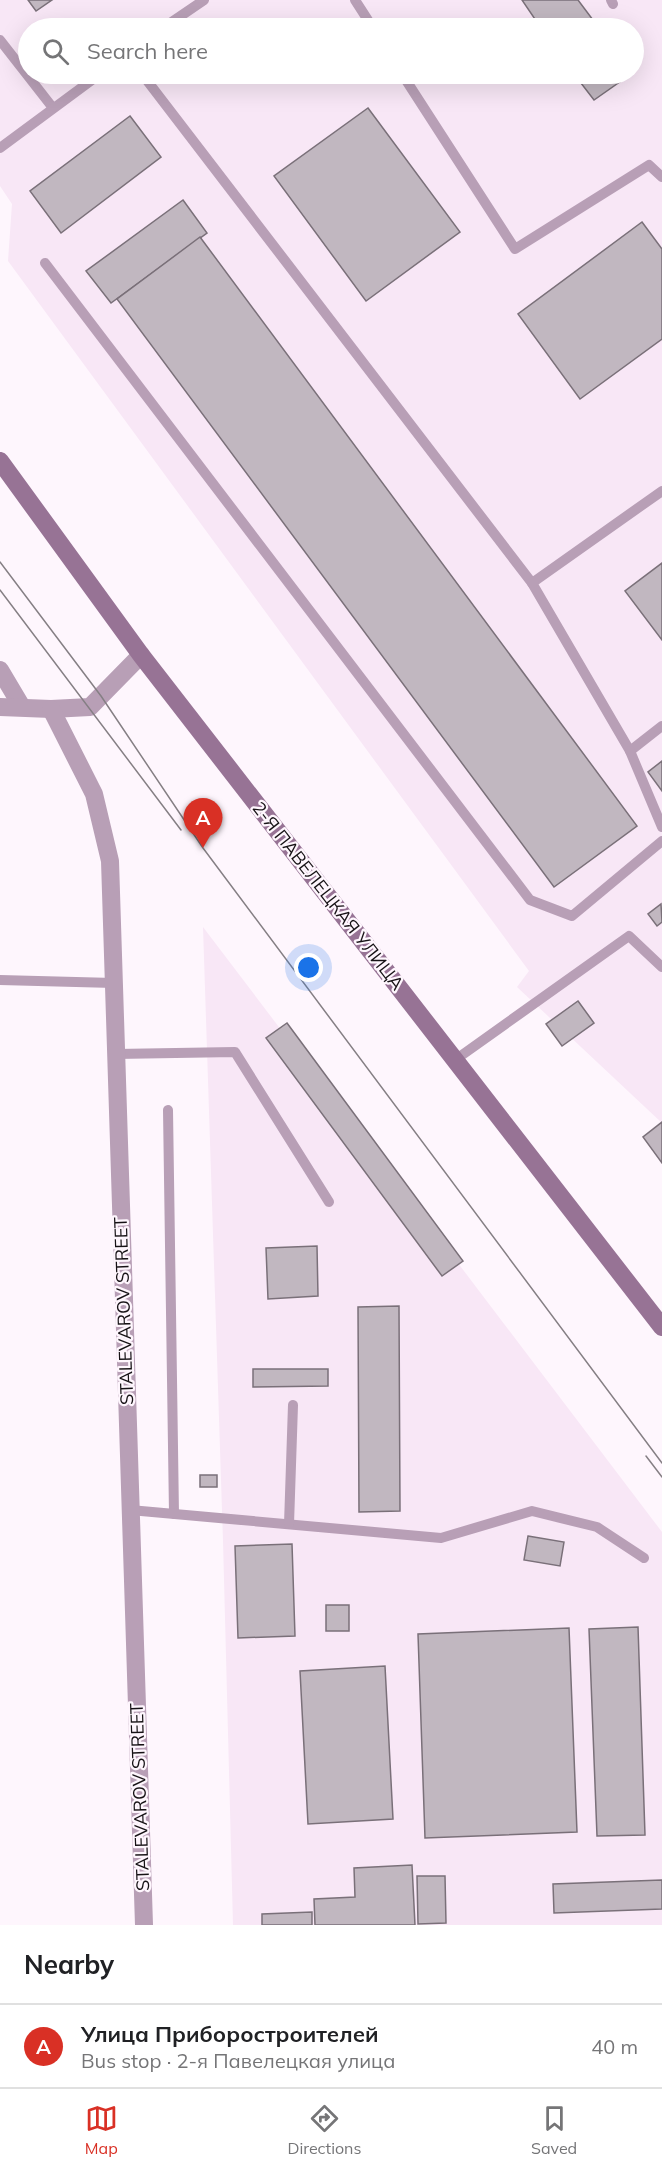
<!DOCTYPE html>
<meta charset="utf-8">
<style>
body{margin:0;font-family:Mulish,sans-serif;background:#f2f2f2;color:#202124}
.you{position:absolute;left:309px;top:968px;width:21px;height:21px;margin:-15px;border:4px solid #fff;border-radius:50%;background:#1a73e8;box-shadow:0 0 0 9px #1a73e833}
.badge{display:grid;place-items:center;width:39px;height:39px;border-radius:50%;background:#d93025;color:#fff;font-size:20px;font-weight:700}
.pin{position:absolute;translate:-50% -50px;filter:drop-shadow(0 2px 3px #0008)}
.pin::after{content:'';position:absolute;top:32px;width:21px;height:18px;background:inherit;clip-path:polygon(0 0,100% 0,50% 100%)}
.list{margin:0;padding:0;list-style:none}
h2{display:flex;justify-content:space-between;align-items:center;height:78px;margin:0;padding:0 24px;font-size:26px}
h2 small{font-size:20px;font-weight:400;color:#757577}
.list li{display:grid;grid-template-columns:39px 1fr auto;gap:18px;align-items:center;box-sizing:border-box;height:84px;padding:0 24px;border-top:2px solid #e0e0e0}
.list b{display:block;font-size:22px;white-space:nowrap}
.list p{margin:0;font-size:20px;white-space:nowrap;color:#757577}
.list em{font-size:20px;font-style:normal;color:#757577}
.icon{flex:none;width:33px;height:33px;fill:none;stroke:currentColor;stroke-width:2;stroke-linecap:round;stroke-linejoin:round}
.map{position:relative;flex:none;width:662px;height:1925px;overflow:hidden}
.search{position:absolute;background:#fff;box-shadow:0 6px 24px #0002;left:18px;right:18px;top:18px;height:66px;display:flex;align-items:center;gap:15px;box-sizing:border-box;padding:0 21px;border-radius:33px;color:#757577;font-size:22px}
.sheet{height:162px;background:#fff}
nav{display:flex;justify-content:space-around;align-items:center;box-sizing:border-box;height:84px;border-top:2px solid #e0e0e0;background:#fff;font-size:16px;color:#757577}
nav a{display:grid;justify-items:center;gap:3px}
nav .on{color:#d93025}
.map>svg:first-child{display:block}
.built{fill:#f8e7f6;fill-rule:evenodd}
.building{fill:#c1b7c0;stroke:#7a7079;stroke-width:1.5}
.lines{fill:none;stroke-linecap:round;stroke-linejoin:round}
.service{stroke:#b89fb6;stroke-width:10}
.minor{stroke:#b89fb6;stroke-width:18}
.tertiary{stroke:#b89fb6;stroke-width:18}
.secondary{stroke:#977395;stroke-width:18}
.tram{stroke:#857f84;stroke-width:1.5}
.labels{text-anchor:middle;stroke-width:4.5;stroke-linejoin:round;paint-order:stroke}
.street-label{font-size:18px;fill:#161215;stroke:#fef6fd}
</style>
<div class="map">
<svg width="662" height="1925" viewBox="0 0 662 1925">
<rect width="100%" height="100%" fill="#fef6fd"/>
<g class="built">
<path d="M0,0H662V1123L517,987L529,971L8,261L12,204L0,186ZM28,28H634V74H28Z"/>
<path d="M203,927L662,1532V1925H233L223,1541Z"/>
</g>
<g class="building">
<path d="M28,0H52L36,11Z"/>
<path d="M522,0H578L599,28H541Z"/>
<path d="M574,74H631L594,100Z"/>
<path d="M368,108L460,232L366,301L274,176Z"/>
<path d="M130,116L161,157L61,233L30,191Z"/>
<path d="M183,200L207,233L111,303L86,271Z"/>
<path d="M642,222L662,249V339L580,399L518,314Z"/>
<path d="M200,237L637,826L554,887L117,299Z"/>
<path d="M662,563V640L625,591Z"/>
<path d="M662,761V791L648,772Z"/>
<path d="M661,904L662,922L657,926L648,914Z"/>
<path d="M578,1001L594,1023L562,1046L546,1024Z"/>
<path d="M287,1023L463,1261L442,1276L266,1038Z"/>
<path d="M662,1122V1163L643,1137Z"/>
<path d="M317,1246L318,1296L268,1299L266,1248Z"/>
<path d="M399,1306L400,1511L359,1512L358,1307Z"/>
<path d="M253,1369H328V1386L253,1387Z"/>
<rect x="200" y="1475" width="17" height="12"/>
<path d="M528,1536L564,1542L560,1566L524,1560Z"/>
<path d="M292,1544L295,1636L238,1638L235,1546Z"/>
<rect x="326" y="1605" width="23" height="26"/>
<path d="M638,1627L645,1835L597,1836L589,1629Z"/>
<path d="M569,1628L577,1832L425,1838L418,1634Z"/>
<path d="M385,1666L393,1819L308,1824L300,1671Z"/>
<path d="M412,1865L415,1925H315L314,1899L355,1897L354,1868Z"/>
<path d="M417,1876H445L446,1923L418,1924Z"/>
<path d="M662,1880V1909L554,1913L553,1884Z"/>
<path d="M312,1912V1925H262V1914Z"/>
</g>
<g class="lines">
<g class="service">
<path d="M355,0L373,28"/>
<path d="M611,0L613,4"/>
<path d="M163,28L204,0"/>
<path d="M0,40L53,108"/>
<path d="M142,74L532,583L630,751L662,726"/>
<path d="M402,74L515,249L649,165L662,177"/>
<path d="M0,148L100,74"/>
<path d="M45,263L530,900L572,916L662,841"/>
<path d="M532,583L662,491"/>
<path d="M630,751L662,827"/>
<path d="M0,980L114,983"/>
<path d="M116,1054L235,1052L329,1202"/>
<path d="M455,1060L629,936L662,967"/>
<path d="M168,1110L174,1514"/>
<path d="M130,1510L441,1538L532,1511L597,1527L644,1558"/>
<path d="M289,1524L293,1405"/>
</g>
<path class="minor" d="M0,670L22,707"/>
<g class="tertiary">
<path d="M0,707L51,709L90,707L141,655"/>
<path d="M51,709L94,794L110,861L144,1925"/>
</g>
<path class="secondary" d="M0,461L141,655L662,1327"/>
<g class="tram">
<path d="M0,562L101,696L203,848L662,1463"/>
<path d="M0,590L181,830"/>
<path d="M646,1456L662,1477"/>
</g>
</g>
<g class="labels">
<g class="street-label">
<text transform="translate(328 896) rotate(52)" y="6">2-Я ПАВЕЛЕЦКАЯ УЛИЦА</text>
<text transform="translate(124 1311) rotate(-92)" y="6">STALEVAROV STREET</text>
<text transform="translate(140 1797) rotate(-92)" y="6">STALEVAROV STREET</text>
</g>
</g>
</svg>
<div class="you"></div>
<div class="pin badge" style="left:203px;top:848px">A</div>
<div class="search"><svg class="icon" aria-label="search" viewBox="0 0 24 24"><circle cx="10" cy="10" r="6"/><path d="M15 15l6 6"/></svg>Search here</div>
</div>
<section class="sheet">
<h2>Nearby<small></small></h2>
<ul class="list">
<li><span class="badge">A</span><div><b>Улица Приборостроителей</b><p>Bus stop · 2-я Павелецкая улица</p></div><em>40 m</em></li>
</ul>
</section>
<nav>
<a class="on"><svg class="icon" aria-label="map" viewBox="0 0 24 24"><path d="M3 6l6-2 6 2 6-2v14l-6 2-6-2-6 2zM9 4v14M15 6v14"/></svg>Map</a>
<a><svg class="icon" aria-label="directions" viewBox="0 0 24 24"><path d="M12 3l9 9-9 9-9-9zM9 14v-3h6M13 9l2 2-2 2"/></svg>Directions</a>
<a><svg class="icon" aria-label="saved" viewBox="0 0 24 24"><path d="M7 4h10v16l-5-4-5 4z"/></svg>Saved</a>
</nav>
